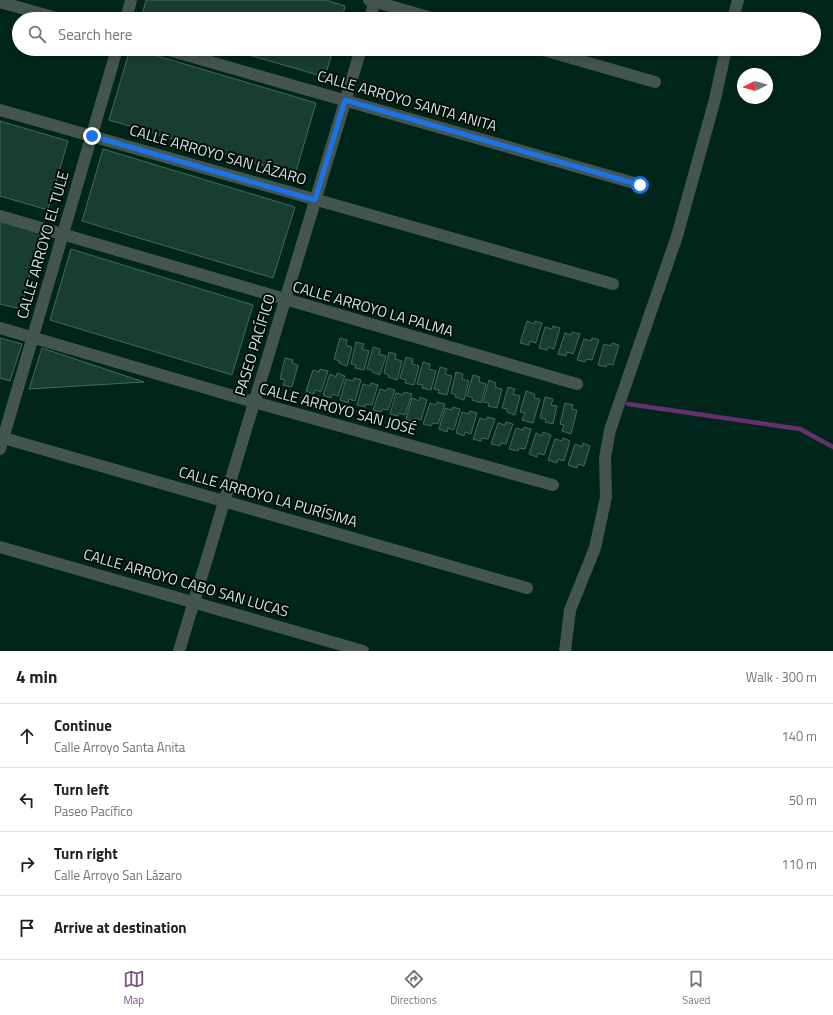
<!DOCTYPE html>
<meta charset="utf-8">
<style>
body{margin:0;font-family:"Titillium Web",sans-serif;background:#f2f2f2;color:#202124}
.compass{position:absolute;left:737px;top:68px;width:36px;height:36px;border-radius:50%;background:#fff;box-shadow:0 2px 10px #0003;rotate:264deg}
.stop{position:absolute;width:12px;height:12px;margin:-9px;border:3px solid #1a73e8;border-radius:50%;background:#fff}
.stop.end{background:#1a73e8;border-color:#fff;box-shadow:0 1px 4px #0008}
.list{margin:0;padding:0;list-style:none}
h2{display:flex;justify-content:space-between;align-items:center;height:52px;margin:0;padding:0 16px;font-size:17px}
h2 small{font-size:13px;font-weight:400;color:#757577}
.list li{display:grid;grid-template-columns:26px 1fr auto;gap:12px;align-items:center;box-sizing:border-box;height:64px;padding:0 16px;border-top:1px solid #e0e0e0}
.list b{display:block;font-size:15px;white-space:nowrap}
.list p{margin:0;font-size:13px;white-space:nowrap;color:#757577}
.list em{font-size:13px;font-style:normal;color:#757577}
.icon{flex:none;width:22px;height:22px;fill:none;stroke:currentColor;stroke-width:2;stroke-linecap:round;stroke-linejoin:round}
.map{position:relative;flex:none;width:833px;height:651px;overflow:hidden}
.search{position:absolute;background:#fff;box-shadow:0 2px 10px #0003;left:12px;right:12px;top:12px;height:44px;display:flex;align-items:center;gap:10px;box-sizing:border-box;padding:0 14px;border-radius:22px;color:#757577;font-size:15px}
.sheet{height:308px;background:#fff}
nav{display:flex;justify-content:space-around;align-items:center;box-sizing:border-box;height:56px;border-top:1px solid #e0e0e0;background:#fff;font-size:11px;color:#757577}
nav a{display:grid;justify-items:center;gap:2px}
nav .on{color:#7c5184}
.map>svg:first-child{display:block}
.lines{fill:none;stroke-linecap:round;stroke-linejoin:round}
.stream{stroke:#65306d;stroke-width:4.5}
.building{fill:#183e32;stroke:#43695c}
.minor{stroke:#44544e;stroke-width:12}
.tertiary{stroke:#44544e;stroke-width:12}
.route{stroke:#1a73e8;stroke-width:5}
.labels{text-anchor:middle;stroke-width:4;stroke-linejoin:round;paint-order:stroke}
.street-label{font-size:15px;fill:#d0e5dd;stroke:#010c07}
</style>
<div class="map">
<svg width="833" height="651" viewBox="0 0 833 651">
<rect width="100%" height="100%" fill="#00261b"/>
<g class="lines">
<path class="stream" d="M628,404L800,429L833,447"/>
</g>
<g class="building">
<path d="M146,0H326L345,6L342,19H141Z"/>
<path d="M130,49H134L316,103L295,175L109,120Z"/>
<path d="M228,49H333L325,77Z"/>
<path d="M0,121L68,141L48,210L0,196Z"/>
<path d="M103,149L295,207L273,278L82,221Z"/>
<path d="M0,219L41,229L21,309L0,304Z"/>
<path d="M71,249L253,305L232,375L50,320Z"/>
<path d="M527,321L534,324L535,321L542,323L536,343L530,341L529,345L520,343Z"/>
<path d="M553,326L560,328L554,349L548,347L547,350L539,348L545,327L552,329Z"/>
<path d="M572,332L580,334L573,354L567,352L566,356L558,354L565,333L571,335Z"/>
<path d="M0,338L22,344L10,381L0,378Z"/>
<path d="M340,338L347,340L346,345L352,347L347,366L339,363V361L334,359Z"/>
<path d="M592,338L599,340L592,360L587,359L585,362L577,360L584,339L591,341Z"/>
<path d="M356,342L364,344L362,349L369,351L364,370L355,368L356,365L351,364Z"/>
<path d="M612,343L619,345L613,365L607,364L606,367L598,365L604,344L611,346Z"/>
<path d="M373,347L380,349L379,354L386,356L380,375L372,372V370L367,369Z"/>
<path d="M42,348L144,382L29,389Z"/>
<path d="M389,352L396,354L395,359L402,361L397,380L388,377L389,375L384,373Z"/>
<path d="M406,357L413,359L412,364L419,366L414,385L405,383L406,380L400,378Z"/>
<path d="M285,358L293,360L292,363L298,365L292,387L283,385L285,380L280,379Z"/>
<path d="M423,362L430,364L429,369L436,371L431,390L422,388L423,385L417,384Z"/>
<path d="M440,367L447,369L445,374L452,376L447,395L438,393L439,390L434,389Z"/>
<path d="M320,369L328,371L321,392L315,390L314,394L306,391L313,370L319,372Z"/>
<path d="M456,372L463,374L462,379L469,381L464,400L455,397L456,395L451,393Z"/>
<path d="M337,373L345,376L338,396L332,394L331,398L323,395L330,374L336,377Z"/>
<path d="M473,375L480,377L479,382L486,384L481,403L472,400L473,398L467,396Z"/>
<path d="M354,378L361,380L355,401L349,399L348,403L340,400L346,379L353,381Z"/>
<path d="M489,380L496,383L495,387L502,389L497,408L488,406L489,403L483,402Z"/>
<path d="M371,383L378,385L372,405L366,404L365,407L357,405L363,384L370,386Z"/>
<path d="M508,387L515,389L513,394L520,396L515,415L507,412V409L502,408Z"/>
<path d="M388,388L395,390L388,410L383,409L381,412L373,410L380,389L386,391Z"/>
<path d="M526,391L535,394L534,398L540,399L533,423L522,420L525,413L520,412Z"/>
<path d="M404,392L412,394L405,415L399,413L398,416L390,414L396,393L403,395Z"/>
<path d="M420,397L427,400L421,420L415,418L414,422L406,419L412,398L419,401Z"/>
<path d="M545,397L553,399L551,405L557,406L553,424L545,422L546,419L540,418Z"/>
<path d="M437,402L445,404L438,424L433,423L431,426L423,424L430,403L436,405Z"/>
<path d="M565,403L573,405L572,409L577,410L571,434L562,431L564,425L560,424Z"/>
<path d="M453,407L460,409L454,430L448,428L447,432L439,429L445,408L452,410Z"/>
<path d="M470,411L477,413L471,434L465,432L464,436L456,433L462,412L469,414Z"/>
<path d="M487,417L495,419L488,439L482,438L481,441L473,439L480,418L486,420Z"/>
<path d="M506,422L513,424L506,444L501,443L500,446L491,444L498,423L505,425Z"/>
<path d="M524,427L531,429L525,449L519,448L518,451L509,449L516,428L523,430Z"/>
<path d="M543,432L551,435L544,455L538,453L537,457L529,454L536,433L542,436Z"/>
<path d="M563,438L570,441L564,461L558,459L557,463L548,460L555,439L562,441Z"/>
<path d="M583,443L590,446L584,466L578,464L577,468L568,465L575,444L582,447Z"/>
</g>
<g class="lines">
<g class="minor">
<path d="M369,0L435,19"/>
<path d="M0,2L60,19"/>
<path d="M126,19L131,0"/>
<path d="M733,19L738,0"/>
<path d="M165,49L641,185"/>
<path d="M540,49L655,82"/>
<path d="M0,110L613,284"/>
<path d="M0,216L577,384"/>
<path d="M0,328L254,402L553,485"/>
<path d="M0,437L527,588"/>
<path d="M0,449L117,49"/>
<path d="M0,547L363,651"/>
<path d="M565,651L570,610L595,548L606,497L605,458L610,430L677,236L715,99L726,49"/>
</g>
<g class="tertiary">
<path d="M370,19L375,0"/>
<path d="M179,651L361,49"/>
</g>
</g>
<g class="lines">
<path class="route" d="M92,136L315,200L345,100L640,185"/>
</g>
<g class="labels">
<g class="street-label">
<text transform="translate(407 101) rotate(16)" y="5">CALLE ARROYO SANTA ANITA</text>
<text transform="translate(218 155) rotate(16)" y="5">CALLE ARROYO SAN LÁZARO</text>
<text transform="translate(43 245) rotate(-74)" y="5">CALLE ARROYO EL TULE</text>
<text transform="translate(373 309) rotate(16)" y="5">CALLE ARROYO LA PALMA</text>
<text transform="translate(255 345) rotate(-73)" y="5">PASEO PACÍFICO</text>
<text transform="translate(338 409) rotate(15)" y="5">CALLE ARROYO SAN JOSÉ</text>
<text transform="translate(268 497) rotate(16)" y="5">CALLE ARROYO LA PURÍSIMA</text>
<text transform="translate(186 583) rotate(16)" y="5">CALLE ARROYO CABO SAN LUCAS</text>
</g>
</g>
</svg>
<svg class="compass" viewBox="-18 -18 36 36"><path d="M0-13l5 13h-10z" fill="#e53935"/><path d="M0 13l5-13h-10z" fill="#757577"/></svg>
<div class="stop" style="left:640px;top:185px"></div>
<div class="stop end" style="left:92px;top:136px"></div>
<div class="search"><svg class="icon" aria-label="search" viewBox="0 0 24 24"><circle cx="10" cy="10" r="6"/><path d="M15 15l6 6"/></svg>Search here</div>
</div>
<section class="sheet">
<h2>4 min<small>Walk · 300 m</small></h2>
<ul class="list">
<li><svg class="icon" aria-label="ahead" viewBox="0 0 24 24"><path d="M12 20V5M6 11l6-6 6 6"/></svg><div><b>Continue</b><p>Calle Arroyo Santa Anita</p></div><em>140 m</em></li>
<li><svg class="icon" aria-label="left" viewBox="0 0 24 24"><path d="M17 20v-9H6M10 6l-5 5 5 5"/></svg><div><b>Turn left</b><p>Paseo Pacífico</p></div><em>50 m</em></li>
<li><svg class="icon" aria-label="right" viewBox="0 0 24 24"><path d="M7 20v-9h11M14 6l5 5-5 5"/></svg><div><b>Turn right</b><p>Calle Arroyo San Lázaro</p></div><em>110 m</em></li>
<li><svg class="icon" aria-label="arrive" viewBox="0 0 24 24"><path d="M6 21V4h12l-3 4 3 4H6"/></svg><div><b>Arrive at destination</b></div></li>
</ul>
</section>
<nav>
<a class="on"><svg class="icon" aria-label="map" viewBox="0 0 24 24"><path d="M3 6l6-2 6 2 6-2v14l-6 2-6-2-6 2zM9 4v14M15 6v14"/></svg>Map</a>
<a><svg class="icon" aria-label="directions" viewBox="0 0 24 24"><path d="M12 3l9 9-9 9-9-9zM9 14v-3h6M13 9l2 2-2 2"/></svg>Directions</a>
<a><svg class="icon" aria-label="saved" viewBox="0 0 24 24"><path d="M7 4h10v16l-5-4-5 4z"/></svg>Saved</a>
</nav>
